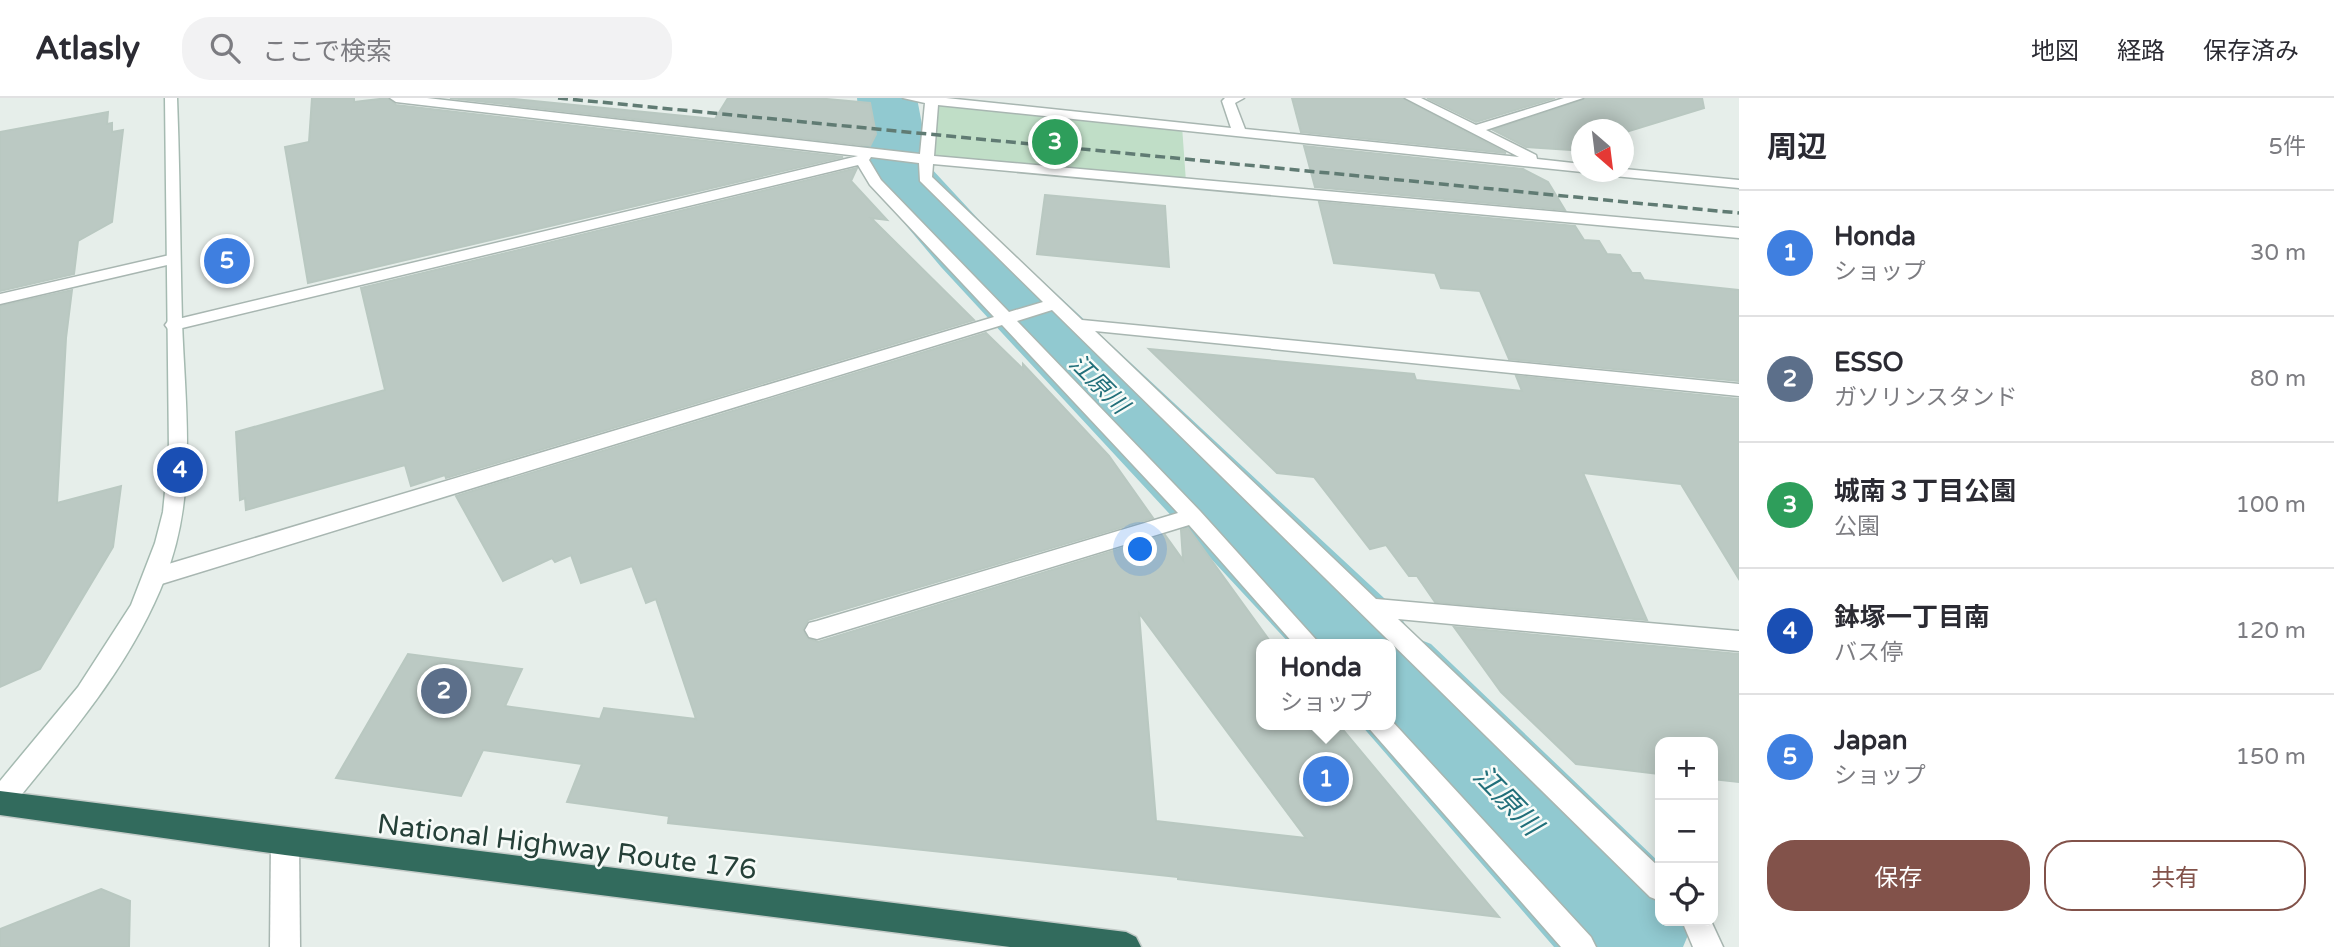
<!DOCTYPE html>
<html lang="ja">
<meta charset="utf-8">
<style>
body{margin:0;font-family:"Varela Round","Noto Sans JP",sans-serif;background:#f2f2f3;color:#2b2b33}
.controls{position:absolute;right:21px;bottom:21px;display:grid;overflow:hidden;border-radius:14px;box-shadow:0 4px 18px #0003}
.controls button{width:63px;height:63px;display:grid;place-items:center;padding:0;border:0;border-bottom:2px solid #e1e1e2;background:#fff;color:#2b2b33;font:35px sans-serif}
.compass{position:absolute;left:1571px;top:21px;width:63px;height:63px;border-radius:50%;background:#fff;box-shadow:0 4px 18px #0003;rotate:152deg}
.you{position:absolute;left:1141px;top:452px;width:24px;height:24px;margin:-18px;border:5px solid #fff;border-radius:50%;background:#1a73e8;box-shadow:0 0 0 10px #1a73e833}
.badge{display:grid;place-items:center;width:46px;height:46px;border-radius:50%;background:#82524a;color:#fff;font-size:23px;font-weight:700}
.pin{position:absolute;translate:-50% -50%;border:4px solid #fff;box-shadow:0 2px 7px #0006}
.popup{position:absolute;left:1256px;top:541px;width:140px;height:91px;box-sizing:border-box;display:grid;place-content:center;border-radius:14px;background:#fff;filter:drop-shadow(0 2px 5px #0005);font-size:23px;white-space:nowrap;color:#7c7c81}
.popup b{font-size:26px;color:#2b2b33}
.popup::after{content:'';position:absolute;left:50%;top:100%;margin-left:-14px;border:14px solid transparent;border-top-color:#fff}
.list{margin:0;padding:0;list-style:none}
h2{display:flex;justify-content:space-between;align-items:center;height:91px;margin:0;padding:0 28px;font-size:30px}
h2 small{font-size:23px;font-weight:400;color:#7c7c81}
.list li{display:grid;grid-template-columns:46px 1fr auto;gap:21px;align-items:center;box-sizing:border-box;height:126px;padding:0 28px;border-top:2px solid #e1e1e2}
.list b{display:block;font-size:26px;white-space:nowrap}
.list p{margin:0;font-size:23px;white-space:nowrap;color:#7c7c81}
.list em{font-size:23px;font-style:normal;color:#7c7c81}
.actions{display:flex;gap:14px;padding:21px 28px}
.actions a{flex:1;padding:16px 0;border:2px solid #82524a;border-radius:28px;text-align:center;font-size:24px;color:#82524a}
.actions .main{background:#82524a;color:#fff}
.icon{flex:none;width:38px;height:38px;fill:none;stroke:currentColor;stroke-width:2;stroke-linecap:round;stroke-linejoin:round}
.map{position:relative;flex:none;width:1739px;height:849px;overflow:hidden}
header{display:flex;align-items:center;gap:42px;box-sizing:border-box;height:98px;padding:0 35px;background:#fff;border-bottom:2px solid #e1e1e2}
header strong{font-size:33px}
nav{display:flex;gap:38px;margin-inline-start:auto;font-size:24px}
.search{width:490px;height:63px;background:#f2f2f3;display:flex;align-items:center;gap:18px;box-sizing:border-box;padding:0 24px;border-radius:28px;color:#7c7c81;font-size:26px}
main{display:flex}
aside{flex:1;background:#fff}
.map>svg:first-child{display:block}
.green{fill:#c0dec7}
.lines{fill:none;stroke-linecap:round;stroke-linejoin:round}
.river{fill:#91c9d0;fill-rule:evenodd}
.building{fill:#bbc9c3;stroke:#b9c8c1;stroke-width:2;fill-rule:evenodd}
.street-casing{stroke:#a8b6b1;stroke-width:3}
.secondary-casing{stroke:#a5bab1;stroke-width:3}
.highway-casing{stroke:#c2cac7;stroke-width:3}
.street{fill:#fff;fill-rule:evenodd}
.secondary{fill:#fff;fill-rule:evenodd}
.highway{fill:#326b5d;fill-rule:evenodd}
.rail{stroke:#607b73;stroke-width:3.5;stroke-dasharray:10 5;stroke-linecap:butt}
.labels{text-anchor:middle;stroke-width:5;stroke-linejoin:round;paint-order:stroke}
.water-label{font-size:24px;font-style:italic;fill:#216f7a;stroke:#f7fbf8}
.near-water-label{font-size:28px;font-style:italic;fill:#216f7a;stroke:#f7fbf8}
.near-street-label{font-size:28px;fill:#254038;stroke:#f7fbf8}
</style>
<header>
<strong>Atlasly</strong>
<div class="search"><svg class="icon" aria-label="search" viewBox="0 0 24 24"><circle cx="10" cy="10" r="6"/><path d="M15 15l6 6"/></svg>ここで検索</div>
<nav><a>地図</a><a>経路</a><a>保存済み</a></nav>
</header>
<main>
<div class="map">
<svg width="1739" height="849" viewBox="0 0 1739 849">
<rect width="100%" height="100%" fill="#e6eeea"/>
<path class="green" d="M933,2L1182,28L1186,84L925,61Z"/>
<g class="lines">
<path class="river" d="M857,0H917L930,69L993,137L1398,513L1411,538L1431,546L1660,765V823L1693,825L1683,849H1554L1361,627H1391V546H1290L941,169L873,88L864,74Z"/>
</g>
<g class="building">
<path d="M312,0H354V4L388,0L396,7L843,59L308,185L285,49L309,44Z"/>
<path d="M450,0H504L715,21L728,0H816L870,5L876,36L870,48Z"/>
<path d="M1292,0H1403L1506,55L1301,34Z"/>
<path d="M1427,0H1555L1476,24Z"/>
<path d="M1586,0H1702L1704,10L1623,35V32H1581V49L1571,52L1526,49L1493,32Z"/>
<path d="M108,14L107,26L112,25V34L123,32L112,124L78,143L74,176L0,193V34Z"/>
<path d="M1304,48L1523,71L1548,84L1565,112L1315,89Z"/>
<path d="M857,70L851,83L887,122L871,120L974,222L446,380L445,377L411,388L405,367L246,412L245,400L240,402L236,334L385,292L361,190Z"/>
<path d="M1045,97L1165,108L1169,169L1037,156Z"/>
<path d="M1319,104L1575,128L1584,142L1599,143L1607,156L1620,157L1632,175H1640L1644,182L1739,192V283L1509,261L1480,193L1441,190L1435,175L1334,165Z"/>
<path d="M72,192L66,240L57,405L121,388L113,449L40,571L0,589V208Z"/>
<path d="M986,235L1023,271V266L1109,358L1153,420L808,522L803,531L807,540L818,544L1165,437L1183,462L1181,432L1188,430L1272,546H1261V627H1339L1499,819L1178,781V779L668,725L669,718L567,704L582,666L483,652L461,698L336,680L408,556L522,571L505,608L600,621L604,610L696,621L656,501L646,505L632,468L581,485L571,457L555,464L552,460L503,483L456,398ZM1139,515L1306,740L1156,723Z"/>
<path d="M1149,251L1414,276L1416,282L1522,293L1516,278L1739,301V481L1681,386L1583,375L1647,522L1435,504L1417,478H1409L1386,447L1370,451L1314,379L1277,375Z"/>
<path d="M1454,529L1739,556V684L1713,681V644H1660V676L1576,666L1501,594Z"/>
<path d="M101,791L130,803L129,849H0V831Z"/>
</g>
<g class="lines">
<defs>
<g id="street">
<path d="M390,0H427L920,56L925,5L903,0H946L1231,30L1222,3L1225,0H1244L1235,5L1245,31L1519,59L1405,0H1421L1476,27L1564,0H1583L1486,32L1536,57L1537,61L1582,66V74H1585H1582L938,7L934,58L1739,130V140L933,66L932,79L1082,222L1739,286V298L1095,233L1376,501L1739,533V553L1398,521L1660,770V803L1650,799L1052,212L1017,223L1200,413L1320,546H1294L1189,427L817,541L809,539L805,532L809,525L817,523L1178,415L1002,227L155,488L147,485L144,479L147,473L155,470L994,219L870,87L858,67L174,232L168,231L165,227L168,223L174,222L858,58L396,4ZM871,59L919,65L920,83L1043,204L1009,214L881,82L869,62Z"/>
<path d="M1624,71L1739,82V90L1614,78L1607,74H1624Z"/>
<path d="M174,156L180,158V164L0,206V196Z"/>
<path d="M1391,622L1591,839L1596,849H1561L1366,627H1391Z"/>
<path d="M285,731L295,735L299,744L300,849H270L271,744L275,735Z"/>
<path d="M1682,823H1711L1723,849H1693Z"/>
</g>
<path id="secondary" d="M165,0H177C180,74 180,148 182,223C185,310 198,396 165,480C131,568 68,639 9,712L0,715V683L78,589L131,507L155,445L163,414L169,354Z"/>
<path id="highway" d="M0,693L1126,834L1136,839L1141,849H1010L285,757L0,717Z"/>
</defs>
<use href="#street" class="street-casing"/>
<use href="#secondary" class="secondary-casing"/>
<use href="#highway" class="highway-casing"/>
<use href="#street" class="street"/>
<use href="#secondary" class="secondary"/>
<use href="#highway" class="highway"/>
<path class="rail" d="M558,0L1739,115"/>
</g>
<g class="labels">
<g class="water-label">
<text transform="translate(1099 286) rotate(45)" y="8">江原川</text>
</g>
<g class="near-water-label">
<text transform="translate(1508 702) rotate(46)" y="10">江原川</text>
</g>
<g class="near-street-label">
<text transform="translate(567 748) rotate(7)" y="10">National Highway Route 176</text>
</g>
</g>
</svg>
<div class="controls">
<button>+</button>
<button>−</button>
<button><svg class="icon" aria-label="locate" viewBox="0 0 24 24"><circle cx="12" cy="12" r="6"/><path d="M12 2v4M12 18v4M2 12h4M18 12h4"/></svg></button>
</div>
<svg class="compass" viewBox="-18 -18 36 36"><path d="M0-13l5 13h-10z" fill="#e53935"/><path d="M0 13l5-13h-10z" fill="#7c7c81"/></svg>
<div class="you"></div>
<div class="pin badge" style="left:1326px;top:681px;background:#3f7fe0">1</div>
<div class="popup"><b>Honda</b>ショップ</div>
<div class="pin badge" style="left:444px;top:593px;background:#5c6f8a">2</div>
<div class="pin badge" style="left:1055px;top:44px;background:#2e9e5b">3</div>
<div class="pin badge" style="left:180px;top:372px;background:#1a4fb4">4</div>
<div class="pin badge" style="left:227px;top:163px;background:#3f7fe0">5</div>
</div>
<aside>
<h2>周辺<small>5件</small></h2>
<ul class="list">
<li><span class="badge" style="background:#3f7fe0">1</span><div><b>Honda</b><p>ショップ</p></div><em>30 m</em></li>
<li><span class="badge" style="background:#5c6f8a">2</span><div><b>ESSO</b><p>ガソリンスタンド</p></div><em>80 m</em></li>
<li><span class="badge" style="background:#2e9e5b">3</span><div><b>城南３丁目公園</b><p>公園</p></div><em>100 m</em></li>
<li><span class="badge" style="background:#1a4fb4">4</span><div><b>鉢塚一丁目南</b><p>バス停</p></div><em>120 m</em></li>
<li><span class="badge" style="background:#3f7fe0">5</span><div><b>Japan</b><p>ショップ</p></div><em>150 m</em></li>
</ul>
<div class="actions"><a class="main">保存</a><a>共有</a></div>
</aside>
</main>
